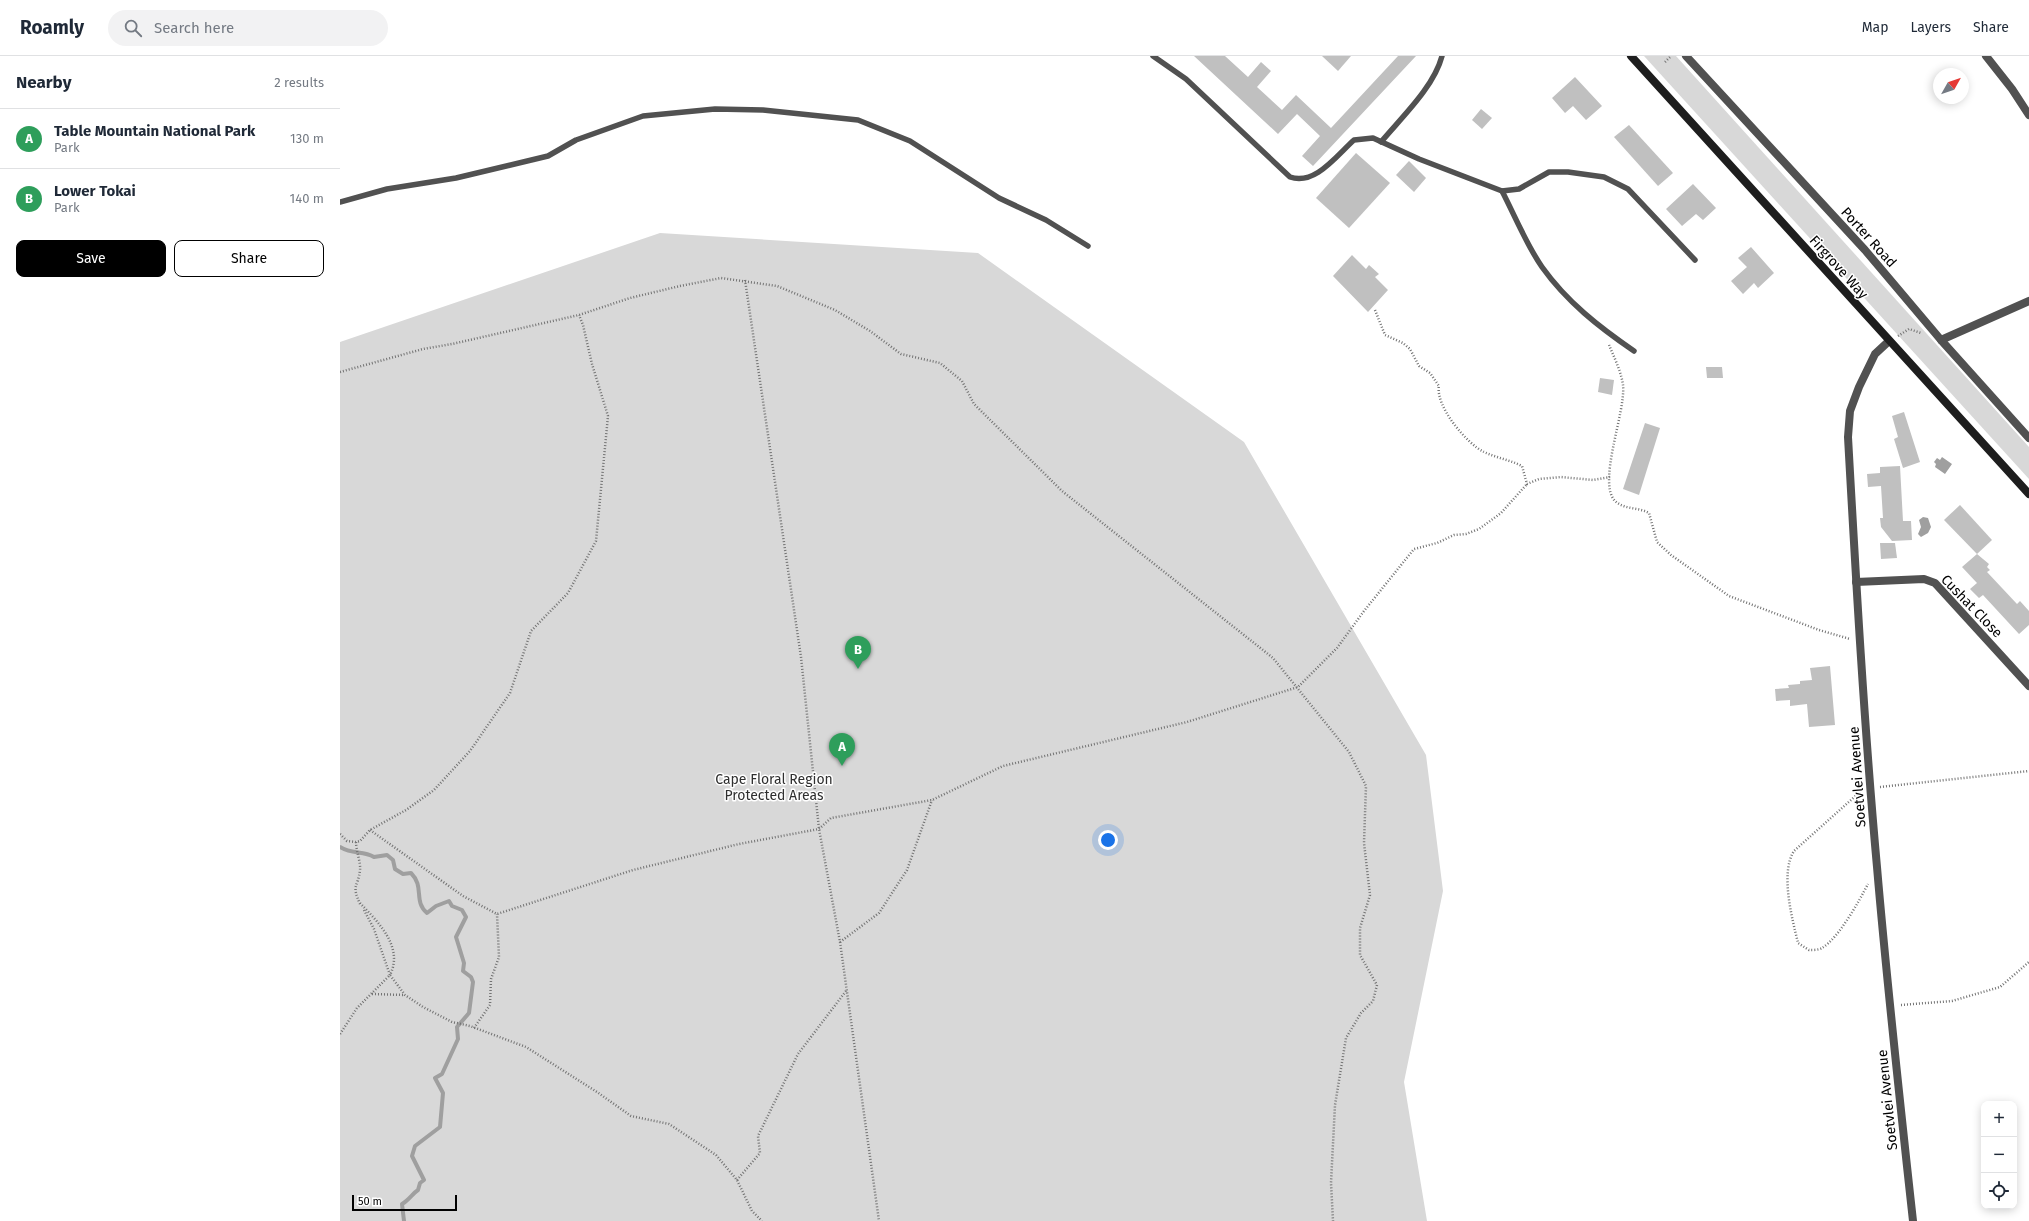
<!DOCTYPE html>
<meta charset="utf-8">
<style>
body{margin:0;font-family:"Fira Sans",sans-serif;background:#f2f2f3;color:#1f2937}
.controls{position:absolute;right:12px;bottom:12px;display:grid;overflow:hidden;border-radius:8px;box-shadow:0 2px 10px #0003}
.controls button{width:36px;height:36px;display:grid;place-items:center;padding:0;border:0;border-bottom:1px solid #e0e1e3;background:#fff;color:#1f2937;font:20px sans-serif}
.compass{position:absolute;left:1593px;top:12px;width:36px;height:36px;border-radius:50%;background:#fff;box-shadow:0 2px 10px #0003;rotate:50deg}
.scale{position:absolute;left:12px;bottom:10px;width:105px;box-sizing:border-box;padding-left:4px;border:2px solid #000;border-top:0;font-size:11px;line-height:14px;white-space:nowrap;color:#000;-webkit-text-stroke:3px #fff;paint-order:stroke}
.you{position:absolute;left:768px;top:784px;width:14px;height:14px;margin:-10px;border:3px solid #fff;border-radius:50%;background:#1a73e8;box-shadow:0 0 0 6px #1a73e833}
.badge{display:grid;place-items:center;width:26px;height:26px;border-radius:50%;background:#000;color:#fff;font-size:13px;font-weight:700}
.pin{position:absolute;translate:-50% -33px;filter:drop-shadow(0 1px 2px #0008)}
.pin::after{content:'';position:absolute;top:21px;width:14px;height:12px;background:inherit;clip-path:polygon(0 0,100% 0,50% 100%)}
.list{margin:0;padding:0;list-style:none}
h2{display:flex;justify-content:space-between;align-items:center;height:52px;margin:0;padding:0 16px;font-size:17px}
h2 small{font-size:13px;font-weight:400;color:#747a83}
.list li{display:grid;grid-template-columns:26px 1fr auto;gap:12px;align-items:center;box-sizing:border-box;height:60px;padding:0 16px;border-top:1px solid #e0e1e3}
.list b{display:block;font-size:15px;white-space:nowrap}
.list p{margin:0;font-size:13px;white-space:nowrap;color:#747a83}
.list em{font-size:13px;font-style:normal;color:#747a83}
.actions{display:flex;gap:8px;padding:12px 16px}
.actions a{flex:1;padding:9px 0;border:1px solid #000;border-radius:8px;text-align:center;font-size:14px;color:#000}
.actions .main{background:#000;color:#fff}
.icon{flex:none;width:22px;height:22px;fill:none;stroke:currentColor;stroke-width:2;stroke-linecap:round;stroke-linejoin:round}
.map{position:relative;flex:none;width:1689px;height:1165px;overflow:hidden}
header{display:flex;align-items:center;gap:24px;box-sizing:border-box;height:56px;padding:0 20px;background:#fff;border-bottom:1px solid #e0e1e3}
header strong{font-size:19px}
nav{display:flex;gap:22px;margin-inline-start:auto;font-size:14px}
.search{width:280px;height:36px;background:#f2f2f3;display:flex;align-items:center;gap:10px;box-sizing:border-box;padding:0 14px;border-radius:22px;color:#747a83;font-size:15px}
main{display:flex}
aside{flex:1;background:#fff}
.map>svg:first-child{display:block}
.green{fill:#d8d8d8}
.water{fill:#9f9f9f}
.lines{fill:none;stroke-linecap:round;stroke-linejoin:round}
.stream{stroke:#9f9f9f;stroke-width:4}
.building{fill:#c0c0c0}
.path{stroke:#737373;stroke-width:2.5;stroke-dasharray:1 2;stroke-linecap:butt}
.lane{stroke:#515151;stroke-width:5.5}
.street{stroke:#515151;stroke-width:8}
.secondary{stroke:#1e1e1e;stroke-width:8}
.labels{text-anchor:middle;stroke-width:3;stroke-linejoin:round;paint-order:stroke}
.street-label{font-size:14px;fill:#000;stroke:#fff}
.park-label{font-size:14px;fill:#2f2f2f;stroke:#fff}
</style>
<header>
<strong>Roamly</strong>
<div class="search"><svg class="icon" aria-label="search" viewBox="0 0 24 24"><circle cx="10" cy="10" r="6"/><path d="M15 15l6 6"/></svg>Search here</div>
<nav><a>Map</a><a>Layers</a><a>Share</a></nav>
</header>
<main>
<aside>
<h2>Nearby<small>2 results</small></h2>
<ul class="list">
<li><span class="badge" style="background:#2e9e5b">A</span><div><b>Table Mountain National Park</b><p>Park</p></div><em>130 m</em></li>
<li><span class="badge" style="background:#2e9e5b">B</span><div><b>Lower Tokai</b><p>Park</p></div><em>140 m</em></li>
</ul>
<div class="actions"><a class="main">Save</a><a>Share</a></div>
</aside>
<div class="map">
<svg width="1689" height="1165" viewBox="0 0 1689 1165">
<rect width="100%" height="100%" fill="#fff"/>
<g class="green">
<path d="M1304,0H1336L1689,391V423Z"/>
<path d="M320,177L638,197L904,386L1086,699L1103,835L1064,1026L1087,1165H0V286Z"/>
</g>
<g class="water">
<path d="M1602,401L1612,408L1605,418L1595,411L1596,408L1594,406L1597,402L1600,404Z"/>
<path d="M1583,461L1588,462L1591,471L1588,477L1581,481L1578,478L1581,471L1579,464Z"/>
</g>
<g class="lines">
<path class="stream" d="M0,791C12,799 23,794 34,801L47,799L53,804L55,813L63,818L71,817C85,831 73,845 87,857L96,850L109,845L112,850L122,854L126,861L116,881L124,907L123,915L131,921L133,926L129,957L117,971L118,983L102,1018L95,1022L103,1037L100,1071L75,1090L72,1100L84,1124L80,1127L78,1134C72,1138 69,1144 62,1148L64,1165"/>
</g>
<g class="building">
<path d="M854,0H885L908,21L921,6L931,15L917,31L942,54L956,39L991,72L1058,0H1076L973,110L962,100L980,80L957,58L938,78Z"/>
<path d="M982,0H1011L998,15Z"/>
<path d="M1235,21L1262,50L1246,64L1233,50L1225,57L1212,42Z"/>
<path d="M1141,53L1152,62L1142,73L1132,64Z"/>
<path d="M1289,69L1333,117L1318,130L1274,81Z"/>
<path d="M1016,97L1050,127L1009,172L976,142Z"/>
<path d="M1069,105L1086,122L1074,136L1056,119Z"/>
<path d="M1353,128L1376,152L1363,164L1356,158L1342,170L1326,153Z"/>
<path d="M1411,191L1434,217L1418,232L1414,227L1403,238L1391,225L1407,211L1398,202Z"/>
<path d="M1012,199L1026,213L1029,209L1039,218L1035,221L1048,234L1028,256L993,220Z"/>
<path d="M1366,311H1382L1383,322H1367Z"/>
<path d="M1260,322L1274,324L1272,339L1258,336Z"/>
<path d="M1564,356L1580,406L1563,412L1554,383L1558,381L1552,360Z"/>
<path d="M1305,367L1320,372L1299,439L1283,433Z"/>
<path d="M1560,410L1563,465H1571L1572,484L1552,485L1541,471L1540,462H1543L1541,430L1528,431L1527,418L1540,417V411Z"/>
<path d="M1620,449L1652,484L1637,498L1604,464Z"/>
<path d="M1540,487H1555L1557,502L1541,503Z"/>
<path d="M1637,498L1649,508L1647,511L1650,514L1647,516L1677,548L1680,545L1689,555V569L1679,578L1643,539L1639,542L1630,533L1637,527L1622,511Z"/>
<path d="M1490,610L1495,669L1469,671L1467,648L1450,650V644L1436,645L1435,633L1449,632L1448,629L1460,628V625L1472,624L1470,612Z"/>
</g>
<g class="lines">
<g class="path">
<path d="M1325,6L1331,0"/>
<path d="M405,224L461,601L479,773L500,886L539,1165"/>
<path d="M1035,254L1045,279L1063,287L1070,293L1079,310L1090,317L1099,330C1095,350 1127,388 1144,396C1157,402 1170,404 1182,410L1187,428L1199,423L1221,421L1253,424L1270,421"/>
<path d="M1558,280L1569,273L1581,277"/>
<path d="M1269,289C1274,301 1281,315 1283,329C1286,356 1257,426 1275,445C1285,454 1299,451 1309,457L1317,486L1331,499L1389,540L1479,574L1510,583"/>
<path d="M0,316L83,293L112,288L239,259L290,242L340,230L381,222L437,230L495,254L530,275L561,298L600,307L622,325L634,348L722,435L933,602L1009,696L1026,730L1024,787L1030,839L1020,872V899L1037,929L1033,945L1021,957L1006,982L995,1049L991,1127L993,1165"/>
<path d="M1540,731L1689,715"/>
<path d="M1520,736L1454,795C1440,817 1452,862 1458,887L1469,894C1473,894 1479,894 1482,892C1499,882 1519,845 1528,828"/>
<path d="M30,774L123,840L157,858L293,814L399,788L479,773L491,762L592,744L663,710L847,666L958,631L997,592L1024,555L1074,493L1097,487L1114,479L1126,478L1139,473L1161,457L1187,428"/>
<path d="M0,778L7,785L16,786L20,785L30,774L66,754L94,734L130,695L170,637L191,575L228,537L256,485L268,360L252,308L243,269L239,259"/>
<path d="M16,786C16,795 21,807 20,814C18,832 11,828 20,848"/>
<path d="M20,847C38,866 64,891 50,919L65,939L83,951L112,966L130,970L186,991L257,1036L291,1060L329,1068L376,1099L397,1124L412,1155L422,1165"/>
<path d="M500,886L539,857L567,814L592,744"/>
<path d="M32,938L65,939"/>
<path d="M1561,949L1612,945L1660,931L1689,906"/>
<path d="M134,972L150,949L151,923L159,901L157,858"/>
<path d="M0,978L17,952L50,919L34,873L24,854"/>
<path d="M397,1124L420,1097L418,1080L458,998L506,935"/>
</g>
<g class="lane">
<path d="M813,0L846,23L950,121C975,130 997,99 1014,84L1033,82L1079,103L1162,135L1179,133L1209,116H1228L1264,121L1288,133L1355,204"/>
<path d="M1041,86C1061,62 1094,31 1102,0"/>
<path d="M1162,135C1175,160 1186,188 1202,211C1227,246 1259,271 1294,295"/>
<path d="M0,146L47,133L116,122L208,100L236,84L303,60L375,53L423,54L518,64L570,85L659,142L706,164L748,190"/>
</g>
<g class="street">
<path d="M1346,0L1525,194L1601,284L1689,382"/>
<path d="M1646,0L1672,33L1689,59"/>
<path d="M1601,284L1689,245"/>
<path d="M1549,285L1535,298L1519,331L1510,355L1508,381C1516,524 1524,668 1537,811C1547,929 1560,1047 1573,1165"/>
<path d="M1516,526L1584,523L1595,527L1689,630"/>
</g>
<path class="secondary" d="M1291,0L1689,438"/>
</g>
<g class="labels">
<g class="street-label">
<text transform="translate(1529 181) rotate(48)" y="5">Porter Road</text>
<text transform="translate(1499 211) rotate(48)" y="5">Firgrove Way</text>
<text transform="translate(1632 550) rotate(46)" y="5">Cushat Close</text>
<text transform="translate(1517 721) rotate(-94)" y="5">Soetvlei Avenue</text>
<text transform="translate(1547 1044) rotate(-96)" y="5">Soetvlei Avenue</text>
</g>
<g class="park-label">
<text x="434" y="728">Cape Floral Region<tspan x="434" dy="16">Protected Areas</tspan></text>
</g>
</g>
</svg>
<div class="controls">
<button>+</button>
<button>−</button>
<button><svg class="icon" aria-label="locate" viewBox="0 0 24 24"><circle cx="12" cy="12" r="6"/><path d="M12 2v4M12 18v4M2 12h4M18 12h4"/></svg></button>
</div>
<svg class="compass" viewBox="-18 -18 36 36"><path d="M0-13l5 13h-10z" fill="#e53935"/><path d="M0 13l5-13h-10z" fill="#747a83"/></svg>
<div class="scale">50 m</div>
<div class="you"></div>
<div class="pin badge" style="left:502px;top:710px;background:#2e9e5b">A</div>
<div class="pin badge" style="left:518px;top:613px;background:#2e9e5b">B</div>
</div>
</main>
